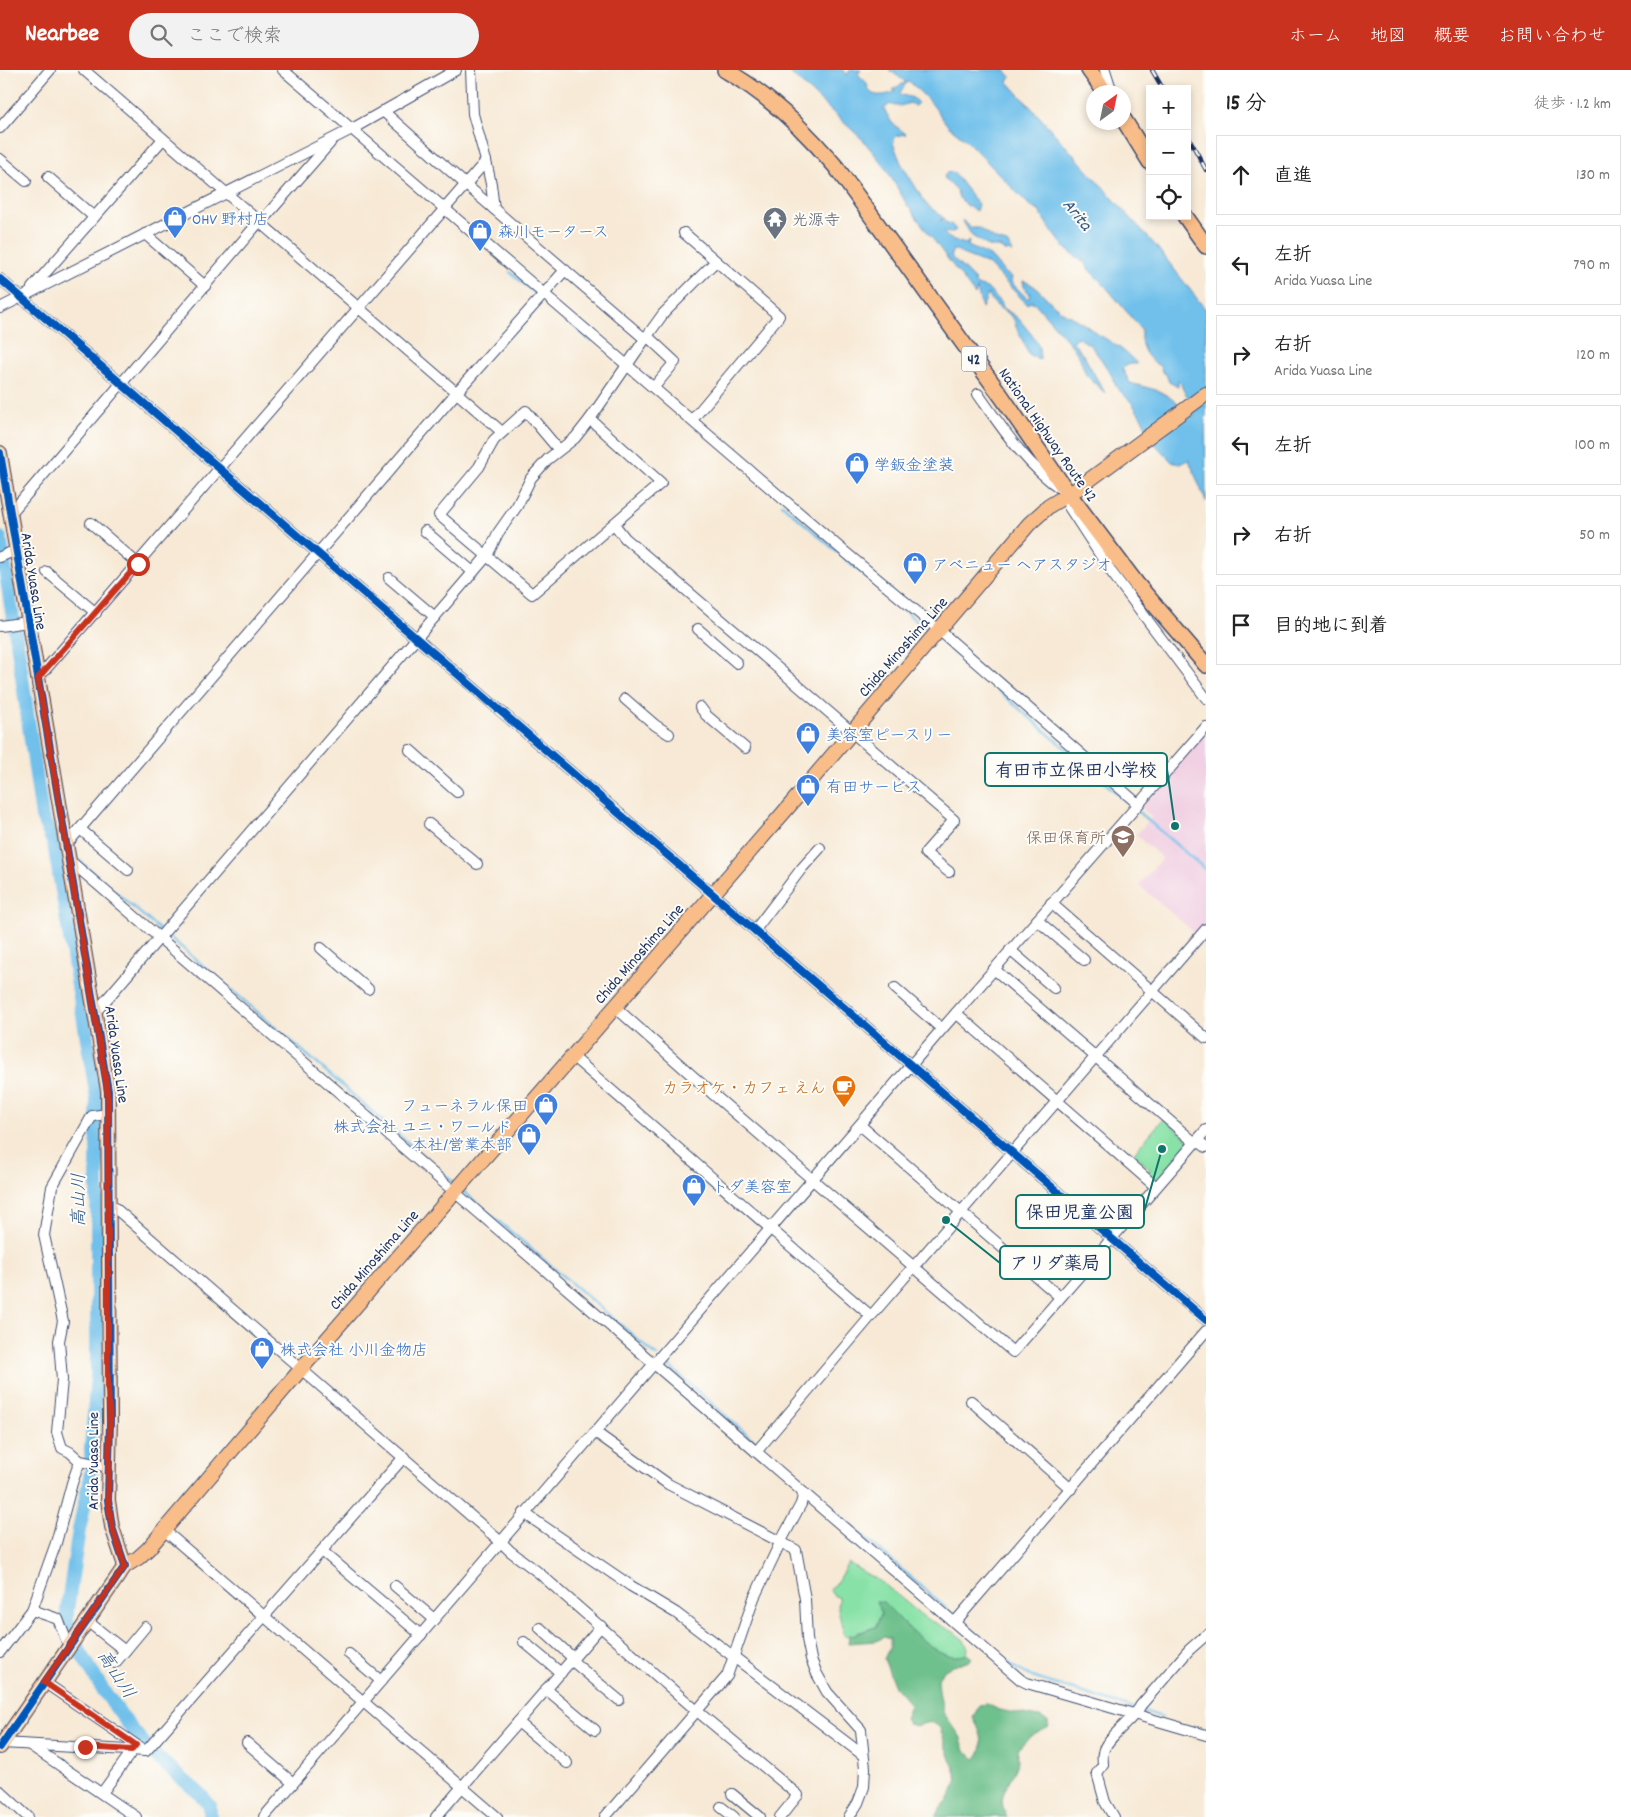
<!DOCTYPE html>
<html lang="ja">
<meta charset="utf-8">
<style>
body{margin:0;font-family:Dekko,"Klee One",sans-serif;background:#f2f2f2;color:#222}
.controls{position:absolute;right:15px;top:15px;display:grid;overflow:hidden;border-radius:0px;box-shadow:0 2px 8px #0003}
.controls button{width:45px;height:45px;display:grid;place-items:center;padding:0;border:0;border-bottom:1px solid #e0e0e0;background:#fff;color:#222;font:25px sans-serif}
.compass{position:absolute;left:1086px;top:15px;width:45px;height:45px;border-radius:50%;background:#fff;box-shadow:0 2px 8px #0003;rotate:33deg}
.stop{position:absolute;width:15px;height:15px;margin:-11px;border:4px solid #c8321e;border-radius:50%;background:#fff}
.stop.end{background:#c8321e;border-color:#fff;box-shadow:0 1px 5px #0008}
.list{margin:0;padding:0;list-style:none}
h2{display:flex;justify-content:space-between;align-items:center;height:65px;margin:0;padding:0 20px;font-size:21px}
h2 small{font-size:16px;font-weight:400;color:#767676}
.list li{display:grid;grid-template-columns:32px 1fr auto;gap:15px;align-items:center;box-sizing:border-box;height:80px;margin:0 10px 10px;padding:0 10px;border:1px solid #e0e0e0;border-radius:0px}
.list b{display:block;font-size:19px;white-space:nowrap}
.list p{margin:0;font-size:16px;white-space:nowrap;color:#767676}
.list em{font-size:16px;font-style:normal;color:#767676}
.icon{flex:none;width:28px;height:28px;fill:none;stroke:currentColor;stroke-width:2;stroke-linecap:round;stroke-linejoin:round}
.map{position:relative;flex:none;width:1206px;height:1747px;overflow:hidden}
header{display:flex;align-items:center;gap:30px;box-sizing:border-box;height:70px;padding:0 25px;background:#c8321e;color:#fff}
header strong{font-size:24px}
nav{display:flex;gap:28px;margin-inline-start:auto;font-size:18px}
.search{width:350px;height:45px;background:#f2f2f2;display:flex;align-items:center;gap:12px;box-sizing:border-box;padding:0 18px;border-radius:28px;color:#767676;font-size:19px}
main{display:flex}
aside{flex:1;background:#fff}
.map>svg:first-child{display:block}
.built{fill:#f1d0e3}
.green{fill:#88e2a7;stroke:#528882}
.forest{fill:#6ec08c;stroke:#447875}
.water{fill:#6fc0eb;stroke:#4578a4;fill-rule:evenodd}
.lines{fill:none;stroke-linecap:round;stroke-linejoin:round}
.stream{stroke:#6fc0eb;stroke-width:2.5}
.river{stroke:#6fc0eb;stroke-width:14}
.minor-casing{stroke:#3c4b70;stroke-width:12}
.major-casing{stroke:#3c4b70;stroke-width:16}
.highway-casing{stroke:#3c4b70;stroke-width:18}
.minor{stroke:#fff;stroke-width:10}
.major{stroke:#f9bd89;stroke-width:14}
.highway{stroke:#f9bd89;stroke-width:15}
.rail-casing{stroke:#1b2f5e;stroke-width:4.5}
.rail{stroke:#fdfcf7;stroke-width:2.5;stroke-dasharray:8;stroke-linecap:butt}
.cycleway-casing{stroke:#fdfcf7;stroke-width:11}
.cycleway{stroke:#0057b8;stroke-width:8}
.route{stroke:#c8321e;stroke-width:6}
.labels{text-anchor:middle;stroke-width:4;stroke-linejoin:round;paint-order:stroke}
.shield{fill:#fdfcf7;stroke:#5f6c8c;stroke-width:1}
.shield-label{font-size:15px;font-weight:bold;fill:#1b2f5e}
.shop-label{font-size:16px;fill:#366cbe;stroke:#fdfcf7;text-anchor:start}
.worship-label{font-size:16px;fill:#5b616d;stroke:#fdfcf7;text-anchor:start}
.street-label{font-size:16px;fill:#1b2f5e;stroke:#fdfcf7}
.education-label{font-size:16px;fill:#785e54;stroke:#fdfcf7;text-anchor:end}
.food-label{font-size:16px;fill:#c56008;stroke:#fdfcf7;text-anchor:end}
.water-label{font-size:18px;font-style:italic;fill:#345a88;stroke:#fdfcf7}
.leader{fill:none;stroke:#0f766e;stroke-width:2}
.callout-dot{fill:#0f766e;stroke:#fdfcf7;stroke-width:2}
.callout{fill:#fdfcf7;stroke:#0f766e;stroke-width:2}
.callout-label{font-size:18px;text-anchor:middle;font-weight:bold;fill:#1b2f5e}
</style>
<header>
<strong>Nearbee</strong>
<div class="search"><svg class="icon" aria-label="search" viewBox="0 0 24 24"><circle cx="10" cy="10" r="6"/><path d="M15 15l6 6"/></svg>ここで検索</div>
<nav><a>ホーム</a><a>地図</a><a>概要</a><a>お問い合わせ</a></nav>
</header>
<main>
<div class="map">
<svg width="1206" height="1747" viewBox="0 0 1206 1747">
<rect width="100%" height="100%" fill="#fdfcf7"/>
<filter id="ink" filterUnits="userSpaceOnUse"><feTurbulence type="fractalNoise" baseFrequency=".02" numOctaves="2"/><feDisplacementMap in="SourceGraphic" scale="10" xChannelSelector="R" yChannelSelector="G"/><feConvolveMatrix kernelMatrix="1 2 1 2 8 2 1 2 1" color-interpolation-filters="sRGB"/></filter>
<filter id="wash" filterUnits="userSpaceOnUse"><feTurbulence type="fractalNoise" baseFrequency=".0096" numOctaves="4" result="noise"/><feDisplacementMap in="SourceGraphic" scale="20" xChannelSelector="R" yChannelSelector="G"/><feGaussianBlur stdDeviation="1.12" result="paint"/><feColorMatrix in="noise" values="0 0 0 0 0 0 0 0 0 0 0 0 0 0 0 0 0 1.4 0 .05"/><feComposite in="paint" operator="in"/></filter>
<g filter="url(#wash)">
<rect width="100%" height="100%" fill="#f7e9d5"/>
<path class="built" d="M1206,662V854L1197,865L1139,815L1162,788L1136,765L1152,747L1141,737Z"/>
<g class="green">
<path d="M1164,1048L1190,1071L1156,1112L1146,1104L1150,1099L1133,1084Z"/>
<path d="M848,1493L884,1514L925,1548L952,1561L964,1570L968,1578L967,1584C939,1597 902,1550 883,1532L877,1531L881,1544L875,1557L849,1566L844,1565L837,1535L840,1528L833,1525L829,1519L835,1515Z"/>
</g>
<path class="forest" d="M876,1531L883,1532C902,1550 939,1597 967,1584L972,1588L967,1592L953,1595L942,1602L938,1609L939,1621L943,1642L960,1666L965,1680L975,1689C988,1677 980,1660 973,1648L979,1635L987,1634L999,1640L1040,1647L1047,1651L1049,1657C1040,1662 1027,1667 1020,1677C1016,1683 1019,1690 1017,1696C1009,1716 995,1724 1007,1747H936L940,1739L949,1729L958,1709L940,1658C926,1643 917,1666 905,1649L910,1634L895,1617L884,1589L890,1576V1569L883,1567L877,1571L848,1573L849,1566L876,1557L881,1544Z"/>
<g class="water">
<path d="M787,0H844L847,5L850,0H861L858,4L867,13C868,29 883,26 895,22L893,19L906,12L889,0H1005L1011,7L1008,12L1156,176L1206,240V346L1205,348L1206,432L1189,390L1179,394L1172,392L1153,372L1143,350L1132,333L1117,318L1112,306L1101,289L1089,274L1077,267L1073,272L1084,286L1105,323L1086,305L1080,288L1073,277L1034,232H1030L1027,234L988,194L962,184L957,180H953L951,184L952,188L974,209L976,215L987,218L1000,232L1002,237L1018,248L1032,265L1039,276L1040,289L1030,286L1016,257C1016,245 1003,242 995,234C992,231 990,228 988,224L982,238L977,219L975,225L908,136L885,97L863,70ZM907,12H910L932,34L948,56L965,69L1031,137L1039,141L1048,156L1066,179L1083,192H1085L1089,200L1106,217L1142,260L1141,261C1140,278 1146,288 1161,297L1162,302L1166,304L1169,312L1178,317V311L1181,313C1183,327 1198,331 1193,346L1168,326L1156,320L1130,313L1122,298L1130,294H1137C1127,282 1115,274 1101,266C1093,262 1087,255 1079,251C1070,246 1063,243 1056,237C1045,228 1037,214 1023,211L1024,217L1030,224L1028,229L1011,212L1012,207L1005,203L990,186L968,176L969,171L965,174L949,168L943,162L951,163L956,160L951,154L940,150L945,149L926,134L901,93L893,73L896,66L906,64L892,53L884,39L890,34C897,38 903,35 910,33L915,36L918,33L913,28L899,24Z"/>
<path d="M953,102L978,134L976,141L966,135L959,128L957,121L945,109L944,106L947,103Z"/>
<path d="M962,150L972,158H979L996,170L1007,173L1013,182L1005,181L999,177H990L972,166Z"/>
</g>
<g class="lines">
<g class="stream">
<path d="M510,202L538,226"/>
<path d="M542,229L591,271"/>
<path d="M782,434L928,561"/>
<path d="M0,472H1"/>
<path d="M949,578L1133,737"/>
<path d="M1137,741L1206,800"/>
<path d="M54,774L59,777"/>
<path d="M75,787L161,861"/>
<path d="M166,864L297,976L455,1114"/>
<path d="M463,1121L657,1286"/>
<path d="M661,1289L758,1374"/>
<path d="M762,1378L956,1547"/>
<path d="M961,1550L1014,1597L1032,1607L1135,1639"/>
<path d="M1140,1640L1162,1647"/>
</g>
<path class="river" d="M0,468L18,579L42,747L54,774L97,1028V1306L91,1379L92,1398L79,1460L67,1540V1554L78,1578L101,1617L130,1657L153,1684L200,1724L210,1736V1747"/>
</g>
</g>
<g filter="url(#ink)">
<g class="lines">
<defs>
<g id="minor">
<path d="M84,0L502,362"/>
<path d="M283,0L839,477L939,560L1138,734"/>
<path d="M1105,0L1112,22"/>
<path d="M0,58L50,0"/>
<path d="M0,89L26,111"/>
<path d="M486,91L491,114L494,139"/>
<path d="M48,107L94,147"/>
<path d="M260,153L330,73"/>
<path d="M684,163L779,246L692,350"/>
<path d="M145,164L205,216"/>
<path d="M0,209L1206,1250"/>
<path d="M32,218L163,69"/>
<path d="M0,238L352,59L456,0"/>
<path d="M647,266L675,292L654,317"/>
<path d="M645,269L663,244L715,192"/>
<path d="M978,324C1002,358 1026,395 1061,419"/>
<path d="M559,380L526,341L494,370L479,397L439,445L487,486L498,463L517,436L531,408L548,389L575,368L590,349"/>
<path d="M1065,426L1069,437L1112,503L1206,628"/>
<path d="M10,444L259,152"/>
<path d="M91,453L138,494"/>
<path d="M614,454L625,468L752,576L954,750L925,783L949,802"/>
<path d="M425,461L473,502"/>
<path d="M0,487L16,480"/>
<path d="M47,502L96,543"/>
<path d="M389,508L435,547"/>
<path d="M0,556L28,552"/>
<path d="M698,559L737,593"/>
<path d="M38,608L486,91L473,44L471,0"/>
<path d="M625,629L655,655L669,664"/>
<path d="M700,637L706,645L745,678"/>
<path d="M410,680L457,722"/>
<path d="M429,754L477,794"/>
<path d="M80,759L128,800"/>
<path d="M66,775L457,322L565,200"/>
<path d="M68,789L1021,1610L1027,1613L1206,1665"/>
<path d="M1051,833L1206,968"/>
<path d="M1037,850L1084,890"/>
<path d="M755,860L802,798L820,778"/>
<path d="M321,878L368,919"/>
<path d="M1010,880L1054,918"/>
<path d="M994,899L1194,1072"/>
<path d="M895,918L942,959"/>
<path d="M615,937L714,1025L1013,1282L1206,1060"/>
<path d="M956,943L1156,1117"/>
<path d="M94,944L487,486L532,524L661,413L590,349L645,269L465,114L383,41"/>
<path d="M572,986L871,1246"/>
<path d="M108,1044L92,1046L52,1117L44,1165L63,1251L59,1271L62,1310L57,1362L62,1378L70,1382L80,1391L109,1397"/>
<path d="M860,1055L1060,1227"/>
<path d="M1197,1070L1206,1077"/>
<path d="M108,1132L501,1472L510,1481L539,1503L697,1641L798,1725L780,1747"/>
<path d="M971,1331L1071,1419"/>
<path d="M595,1362L668,1414L796,1480L805,1529L807,1569L811,1589L817,1604L827,1622L861,1660L865,1698L864,1717L858,1733L849,1747"/>
<path d="M756,1382L871,1246L1206,859"/>
<path d="M524,1443L631,1516L676,1543L863,1685"/>
<path d="M164,1460L497,1747"/>
<path d="M322,1481L421,1565"/>
<path d="M395,1516L434,1549"/>
<path d="M32,1540L58,1549L69,1577"/>
<path d="M87,1551L125,1581"/>
<path d="M955,1552L1206,1261"/>
<path d="M540,1558L573,1588"/>
<path d="M524,1572L561,1603"/>
<path d="M0,1582L32,1540L56,1473L72,1413L80,1391"/>
<path d="M349,1584L381,1611"/>
<path d="M571,1590L619,1630"/>
<path d="M115,1593L145,1557"/>
<path d="M44,1612L145,1681"/>
<path d="M546,1619L595,1660"/>
<path d="M518,1652L567,1693"/>
<path d="M2,1673L146,1681L404,1387"/>
<path d="M247,1673L293,1713"/>
<path d="M30,1675L136,1747"/>
<path d="M0,1721L28,1747"/>
<path d="M102,1723L135,1677"/>
<path d="M732,1724L760,1747"/>
<path d="M721,1737L734,1747"/>
<path d="M264,1747L942,959L1206,657"/>
<path d="M436,1747L601,1556"/>
<path d="M605,1747L727,1606L754,1528L781,1471L801,1434L803,1426L802,1422"/>
<path d="M1114,1747L1105,1732L1097,1703L1103,1695C1103,1691 1102,1686 1103,1683C1105,1668 1133,1651 1141,1635L1189,1580L1206,1565"/>
</g>
<g id="major">
<path d="M0,383L108,1021L110,1352L108,1430L112,1457L125,1496"/>
<path d="M0,1677L125,1496L138,1488L148,1479L302,1298L785,741L1029,454L1049,436L1077,419L1206,324"/>
</g>
<g id="highway">
<path d="M725,0C767,24 805,60 836,97L1002,327L1068,423L1136,513L1206,595"/>
<path d="M1089,0L1105,22"/>
<path d="M1124,50L1150,92"/>
<path d="M1185,146L1206,176"/>
</g>
</defs>
<use href="#minor" class="minor-casing"/>
<use href="#major" class="major-casing"/>
<use href="#highway" class="highway-casing"/>
<use href="#minor" class="minor"/>
<use href="#major" class="major"/>
<use href="#highway" class="highway"/>
<defs>
<g id="rail">
<path d="M1152,0L1163,19"/>
<path d="M1187,64L1206,100"/>
</g>
</defs>
<use href="#rail" class="rail-casing"/>
<use href="#rail" class="rail"/>
<defs>
<g id="cycleway">
<path d="M0,209L1206,1250"/>
<path d="M0,383L108,1021L110,1352L108,1430L112,1457L125,1496L0,1677"/>
</g>
</defs>
<use href="#cycleway" class="cycleway-casing"/>
<use href="#cycleway" class="cycleway"/>
</g>
</g>
<g class="lines" filter="url(#ink)">
<path class="route" d="M85,1677L132,1680L136,1675L44,1612L125,1496L112,1457L108,1430L110,1352L108,1318V1030L106,1012L38,608L138,494"/>
</g>
<defs>
<symbol id="shop-pin" viewBox="-11 -11 22 30"><path d="M0 17L-7.5 6A9.5 9.5 0 1 1 7.5 6Z" fill="#3f7fe0" stroke="#fdfcf7"/><path d="M-5-2.5h2.3a2.7 3.5 0 0 1 5.4 0H5L5.5 6h-11ZM-1.5-2.5h3a1.5 2.3 0 0 0-3 0Z" fill="#fff"/></symbol>
<symbol id="temple-pin" viewBox="-11 -11 22 30"><path d="M0 17L-7.5 6A9.5 9.5 0 1 1 7.5 6Z" fill="#6b7280" stroke="#fdfcf7"/><path d="M0-6L5-2H3V0L6.5 2.5H4V6H1.5V3h-3V6H-4V2.5H-6.5L-3 0V-2H-5Z" fill="#fff"/></symbol>
<symbol id="school-pin" viewBox="-11 -11 22 30"><path d="M0 17L-7.5 6A9.5 9.5 0 1 1 7.5 6Z" fill="#8d6e63" stroke="#fdfcf7"/><path d="M0-5L7-2L0 1L-7-2ZM-4 1L0 2.5L4 1V4Q0 6-4 4Z" fill="#fff"/></symbol>
<symbol id="cafe-pin" viewBox="-11 -11 22 30"><path d="M0 17L-7.5 6A9.5 9.5 0 1 1 7.5 6Z" fill="#e8710a" stroke="#fdfcf7"/><path d="M-5.5-4.5H6V0H3Q3 3.5 0 3.5H-2.5Q-5.5 3.5-5.5 0ZM3-3.2v2h1.7v-2ZM-6 4.5H4V6H-6Z" fill="#fff"/></symbol>
</defs>
<g fill-rule="evenodd">
<use href="#shop-pin" x="161" y="134" width="28" height="38"/>
<use href="#temple-pin" x="761" y="135" width="28" height="38"/>
<use href="#shop-pin" x="466" y="147" width="28" height="38"/>
<use href="#shop-pin" x="843" y="380" width="28" height="38"/>
<use href="#shop-pin" x="901" y="480" width="28" height="38"/>
<use href="#shop-pin" x="794" y="650" width="28" height="38"/>
<use href="#shop-pin" x="794" y="702" width="28" height="38"/>
<use href="#school-pin" x="1109" y="753" width="28" height="38"/>
<use href="#cafe-pin" x="830" y="1003" width="28" height="38"/>
<use href="#shop-pin" x="532" y="1021" width="28" height="38"/>
<use href="#shop-pin" x="515" y="1051" width="28" height="38"/>
<use href="#shop-pin" x="680" y="1102" width="28" height="38"/>
<use href="#shop-pin" x="248" y="1265" width="28" height="38"/>
</g>
<g class="labels">
<rect class="shield" x="961.5" y="276.5" width="25" height="25" rx="4"/>
<g class="shield-label">
<text x="974" y="294">42</text>
</g>
<g class="shop-label">
<text x="192" y="154">OHV 野村店</text>
<text x="498" y="167">森川モータース</text>
<text x="874" y="400">学鈑金塗装</text>
<text x="932" y="500">アベニュー ヘアスタジオ</text>
<text x="826" y="670">美容室ピースリー</text>
<text x="826" y="722">有田サービス</text>
<text x="528" y="1041" text-anchor="end">フューネラル保田</text>
<text x="512" y="1062" text-anchor="end">株式会社 ユニ・ワールド<tspan x="512" dy="18">本社/営業本部</tspan></text>
<text x="712" y="1122">トダ美容室</text>
<text x="280" y="1285">株式会社 小川金物店</text>
</g>
<g class="worship-label">
<text x="792" y="155">光源寺</text>
</g>
<g class="street-label">
<text transform="translate(1049 364) rotate(55)" y="6">National Highway Route 42</text>
<text transform="translate(35 511) rotate(81)" y="6">Arida Yuasa Line</text>
<text transform="translate(902 576) rotate(-49)" y="6">Chida Minoshima Line</text>
<text transform="translate(638 883) rotate(-49)" y="6">Chida Minoshima Line</text>
<text transform="translate(118 984) rotate(82)" y="6">Arida Yuasa Line</text>
<text transform="translate(373 1189) rotate(-49)" y="6">Chida Minoshima Line</text>
<text transform="translate(92 1391) rotate(-90)" y="6">Arida Yuasa Line</text>
</g>
<g class="education-label">
<text x="1106" y="773">保田保育所</text>
</g>
<g class="food-label">
<text x="826" y="1023">カラオケ・カフェ えん</text>
</g>
<g class="water-label">
<text transform="translate(1078 144) rotate(51)" y="6">Arita</text>
<text transform="translate(78 1130) rotate(-90)" y="6">高山川</text>
<text transform="translate(117 1604) rotate(57)" y="6">高山川</text>
</g>
</g>
<path class="leader" d="M1175 756L1167 699M1162 1079L1144 1142M946 1150L1000 1193"/>
<g class="callout-dot">
<circle cx="1175" cy="756" r="5"/>
<circle cx="1162" cy="1079" r="5"/>
<circle cx="946" cy="1150" r="5"/>
</g>
<g class="callout">
<rect x="985" y="683" width="182" height="33" rx="5"/>
<rect x="1016" y="1125" width="128" height="33" rx="5"/>
<rect x="1000" y="1176" width="110" height="33" rx="5"/>
</g>
<g class="callout-label">
<text x="1076" y="706">有田市立保田小学校</text>
<text x="1080" y="1148">保田児童公園</text>
<text x="1055" y="1199">アリダ薬局</text>
</g>
</svg>
<div class="controls">
<button>+</button>
<button>−</button>
<button><svg class="icon" aria-label="locate" viewBox="0 0 24 24"><circle cx="12" cy="12" r="6"/><path d="M12 2v4M12 18v4M2 12h4M18 12h4"/></svg></button>
</div>
<svg class="compass" viewBox="-18 -18 36 36"><path d="M0-13l5 13h-10z" fill="#e53935"/><path d="M0 13l5-13h-10z" fill="#767676"/></svg>
<div class="stop" style="left:138px;top:494px"></div>
<div class="stop end" style="left:85px;top:1677px"></div>
</div>
<aside>
<h2>15 分<small>徒歩 · 1.2 km</small></h2>
<ul class="list">
<li><svg class="icon" aria-label="ahead" viewBox="0 0 24 24"><path d="M12 20V5M6 11l6-6 6 6"/></svg><div><b>直進</b></div><em>130 m</em></li>
<li><svg class="icon" aria-label="left" viewBox="0 0 24 24"><path d="M17 20v-9H6M10 6l-5 5 5 5"/></svg><div><b>左折</b><p>Arida Yuasa Line</p></div><em>790 m</em></li>
<li><svg class="icon" aria-label="right" viewBox="0 0 24 24"><path d="M7 20v-9h11M14 6l5 5-5 5"/></svg><div><b>右折</b><p>Arida Yuasa Line</p></div><em>120 m</em></li>
<li><svg class="icon" aria-label="left" viewBox="0 0 24 24"><path d="M17 20v-9H6M10 6l-5 5 5 5"/></svg><div><b>左折</b></div><em>100 m</em></li>
<li><svg class="icon" aria-label="right" viewBox="0 0 24 24"><path d="M7 20v-9h11M14 6l5 5-5 5"/></svg><div><b>右折</b></div><em>50 m</em></li>
<li><svg class="icon" aria-label="arrive" viewBox="0 0 24 24"><path d="M6 21V4h12l-3 4 3 4H6"/></svg><div><b>目的地に到着</b></div></li>
</ul>
</aside>
</main>
